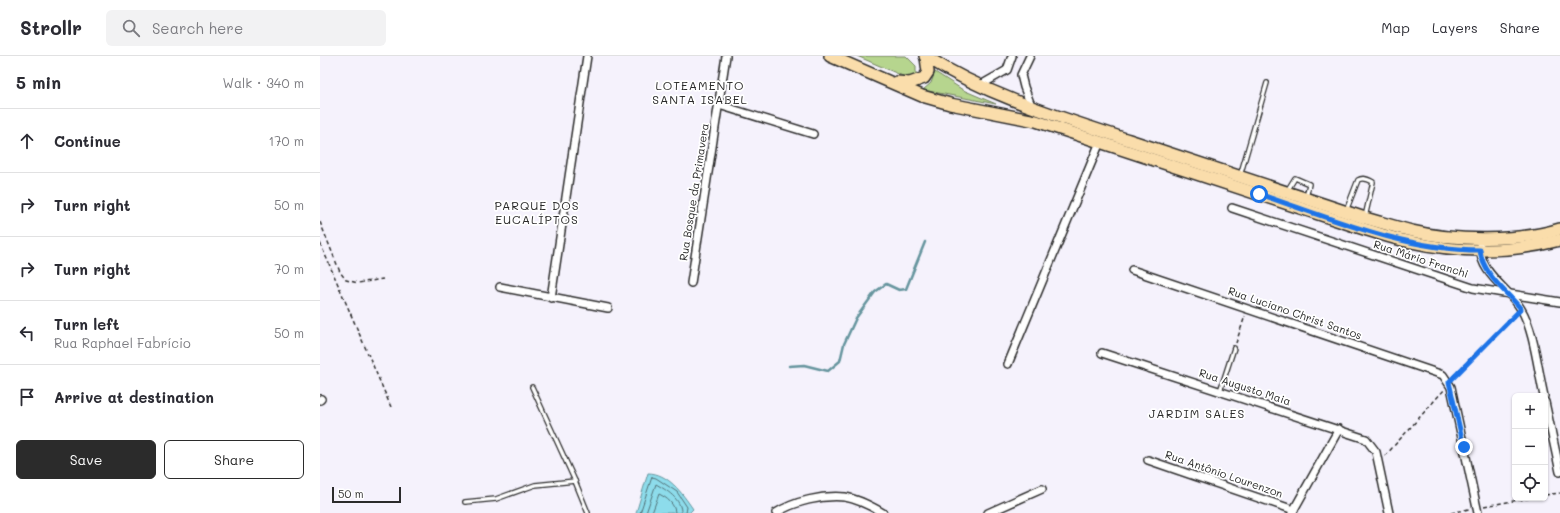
<!DOCTYPE html>
<meta charset="utf-8">
<style>
body{margin:0;font-family:Mali,sans-serif;background:#f2f2f3;color:#2b2b33}
.controls{position:absolute;right:12px;bottom:12px;display:grid;overflow:hidden;border-radius:6px;box-shadow:0 1px 3px #0004}
.controls button{width:36px;height:36px;display:grid;place-items:center;padding:0;border:0;border-bottom:1px solid #e1e1e2;background:#fff;color:#2b2b33;font:20px sans-serif}
.scale{position:absolute;left:12px;bottom:10px;width:69px;box-sizing:border-box;padding-left:4px;border:2px solid #2b2b2b;border-top:0;font-size:11px;line-height:14px;white-space:nowrap;color:#2b2b2b;-webkit-text-stroke:3px #fff;paint-order:stroke}
.stop{position:absolute;width:12px;height:12px;margin:-9px;border:3px solid #1a73e8;border-radius:50%;background:#fff}
.stop.end{background:#1a73e8;border-color:#fff;box-shadow:0 1px 4px #0008}
.list{margin:0;padding:0;list-style:none}
h2{display:flex;justify-content:space-between;align-items:center;height:52px;margin:0;padding:0 16px;font-size:17px}
h2 small{font-size:13px;font-weight:400;color:#7c7c81}
.list li{display:grid;grid-template-columns:26px 1fr auto;gap:12px;align-items:center;box-sizing:border-box;height:64px;padding:0 16px;border-top:1px solid #e1e1e2}
.list b{display:block;font-size:15px;white-space:nowrap}
.list p{margin:0;font-size:13px;white-space:nowrap;color:#7c7c81}
.list em{font-size:13px;font-style:normal;color:#7c7c81}
.actions{display:flex;gap:8px;padding:12px 16px}
.actions a{flex:1;padding:9px 0;border:1px solid #2b2b2b;border-radius:6px;text-align:center;font-size:14px;color:#2b2b2b}
.actions .main{background:#2b2b2b;color:#fff}
.icon{flex:none;width:22px;height:22px;fill:none;stroke:currentColor;stroke-width:2;stroke-linecap:round;stroke-linejoin:round}
.map{position:relative;flex:none;width:1240px;height:457px;overflow:hidden}
header{display:flex;align-items:center;gap:24px;box-sizing:border-box;height:56px;padding:0 20px;background:#fff;border-bottom:1px solid #e1e1e2}
header strong{font-size:19px}
nav{display:flex;gap:22px;margin-inline-start:auto;font-size:14px}
.search{width:280px;height:36px;background:#f2f2f3;display:flex;align-items:center;gap:10px;box-sizing:border-box;padding:0 14px;border-radius:6px;color:#7c7c81;font-size:15px}
main{display:flex}
aside{flex:1;background:#fff}
.map>svg:first-child{display:block}
.green{fill:#b6d58e;stroke:#70805c}
.water{fill:#8ddceb;stroke:#66959e}
.lines{fill:none;stroke-linecap:round;stroke-linejoin:round}
.shore{stroke:#527278;stroke-width:1}
.stream{stroke:#66959e;stroke-width:2.5}
.service-casing{stroke:#2b2b2b;stroke-width:6}
.minor-casing{stroke:#2b2b2b;stroke-width:10}
.primary-casing{stroke:#2b2b2b;stroke-width:14}
.path{stroke:#2b2b2b;stroke-width:1.5;stroke-dasharray:4 3;stroke-linecap:butt}
.service{stroke:#fff;stroke-width:3.5}
.minor{stroke:#fff;stroke-width:7}
.primary{stroke:#faddab;stroke-width:11}
.route{stroke:#1a73e8;stroke-width:5}
.labels{text-anchor:middle;stroke-width:3.5;stroke-linejoin:round;paint-order:stroke}
.street-label{font-size:11px;fill:#2b2b2b;stroke:#fff}
.neighbourhood-label{font-size:12px;letter-spacing:1px;fill:#2b2b2b;stroke:#fff}
</style>
<header>
<strong>Strollr</strong>
<div class="search"><svg class="icon" aria-label="search" viewBox="0 0 24 24"><circle cx="10" cy="10" r="6"/><path d="M15 15l6 6"/></svg>Search here</div>
<nav><a>Map</a><a>Layers</a><a>Share</a></nav>
</header>
<main>
<aside>
<h2>5 min<small>Walk · 340 m</small></h2>
<ul class="list">
<li><svg class="icon" aria-label="ahead" viewBox="0 0 24 24"><path d="M12 20V5M6 11l6-6 6 6"/></svg><div><b>Continue</b></div><em>170 m</em></li>
<li><svg class="icon" aria-label="right" viewBox="0 0 24 24"><path d="M7 20v-9h11M14 6l5 5-5 5"/></svg><div><b>Turn right</b></div><em>50 m</em></li>
<li><svg class="icon" aria-label="right" viewBox="0 0 24 24"><path d="M7 20v-9h11M14 6l5 5-5 5"/></svg><div><b>Turn right</b></div><em>70 m</em></li>
<li><svg class="icon" aria-label="left" viewBox="0 0 24 24"><path d="M17 20v-9H6M10 6l-5 5 5 5"/></svg><div><b>Turn left</b><p>Rua Raphael Fabrício</p></div><em>50 m</em></li>
<li><svg class="icon" aria-label="arrive" viewBox="0 0 24 24"><path d="M6 21V4h12l-3 4 3 4H6"/></svg><div><b>Arrive at destination</b></div></li>
</ul>
<div class="actions"><a class="main">Save</a><a>Share</a></div>
</aside>
<div class="map">
<svg width="1240" height="457" viewBox="0 0 1240 457">
<rect width="100%" height="100%" fill="#f5f2fc"/>
<filter id="ink" filterUnits="userSpaceOnUse"><feTurbulence type="fractalNoise" baseFrequency=".025" numOctaves="2"/><feDisplacementMap in="SourceGraphic" scale="8" xChannelSelector="R" yChannelSelector="G"/><feConvolveMatrix kernelMatrix="1 2 1 2 8 2 1 2 1" color-interpolation-filters="sRGB"/></filter>
<g filter="url(#ink)">
<g class="green">
<path d="M537,0H586L596,10V18L590,22L583,20Z"/>
<path d="M615,16L643,34L676,48L603,34L611,27Z"/>
</g>
<path class="water" d="M328,417C348,417 362,437 373,453L369,457H316Z"/>
<g class="lines">
<g class="shore">
<path d="M320,457L332,421L336,422L357,436L367,451L366,457"/>
<path d="M326,457L336,428C346,434 362,443 361,457"/>
<path d="M332,457L339,438C347,442 355,448 355,457"/>
</g>
<path class="stream" d="M469,310L484,309L508,315L520,305L524,288L536,262L555,236L566,228L579,234L586,233L605,186"/>
<defs>
<g id="service">
<path d="M920,120L947,27"/>
<path d="M967,135L975,122L989,128L986,142"/>
<path d="M1026,155L1038,124C1043,121 1048,123 1053,126L1045,161"/>
<path d="M212,331L255,425L268,457"/>
<path d="M900,335L914,292"/>
<path d="M145,446L176,443L215,429L255,425"/>
</g>
<g id="minor">
<path d="M710,0L701,19L704,31L712,52"/>
<path d="M659,30L687,14L692,0"/>
<path d="M399,49L493,78"/>
<path d="M912,152L1153,232L1240,246"/>
<path d="M1160,190C1160,219 1188,231 1201,253C1214,274 1218,315 1224,340"/>
<path d="M812,214L1123,319L1131,331L1158,457"/>
<path d="M371,227L406,0"/>
<path d="M180,231L288,252"/>
<path d="M231,242L267,0"/>
<path d="M782,297L1046,383L1056,396L1069,457"/>
<path d="M688,308L780,86"/>
<path d="M0,344L1,343"/>
<path d="M1225,346L1240,416"/>
<path d="M828,404L974,454"/>
<path d="M456,457C475,445 502,439 525,441C538,443 551,450 563,457"/>
<path d="M668,457L722,433"/>
<path d="M972,457L1019,373"/>
</g>
<g id="primary">
<path d="M510,0L602,40L630,48L716,65L1041,172C1057,177 1074,183 1091,186C1139,197 1192,197 1240,184"/>
<path d="M605,0C668,40 739,61 809,84C887,110 966,136 1045,162C1060,166 1076,171 1092,175C1133,185 1199,186 1240,173"/>
<path d="M577,26L590,27L604,22L608,16L606,1"/>
</g>
</defs>
<use href="#service" class="service-casing"/>
<use href="#minor" class="minor-casing"/>
<use href="#primary" class="primary-casing"/>
<g class="path">
<path d="M0,166L20,216L26,224L38,227L63,223"/>
<path d="M0,187L71,351"/>
<path d="M916,287L925,260"/>
<path d="M1133,321L1195,259"/>
<path d="M1065,400L1124,334"/>
<path d="M1225,439L1240,437"/>
<path d="M1164,450L1211,442"/>
<path d="M1131,457L1149,453"/>
</g>
<use href="#service" class="service"/>
<use href="#minor" class="minor"/>
<use href="#primary" class="primary"/>
</g>
</g>
<g class="lines" filter="url(#ink)">
<path class="route" d="M939,138C1010,162 1084,194 1160,194C1163,219 1186,235 1201,253L1129,326L1144,391"/>
</g>
<g class="labels">
<g class="street-label">
<text transform="translate(374 136) rotate(-81)" y="4">Rua Bosque da Primavera</text>
<text transform="translate(1101 203) rotate(18)" y="4">Rua Mário Franchi</text>
<text transform="translate(975 257) rotate(19)" y="4">Rua Luciano Christ Santos</text>
<text transform="translate(925 331) rotate(18)" y="4">Rua Augusto Maia</text>
<text transform="translate(904 418) rotate(19)" y="4">Rua Antônio Lourenzon</text>
</g>
<g class="neighbourhood-label">
<text x="380" y="34">LOTEAMENTO<tspan x="380" dy="14">SANTA ISABEL</tspan></text>
<text x="217" y="154">PARQUE DOS<tspan x="217" dy="14">EUCALÍPTOS</tspan></text>
<text x="877" y="362">JARDIM SALES</text>
</g>
</g>
</svg>
<div class="controls">
<button>+</button>
<button>−</button>
<button><svg class="icon" aria-label="locate" viewBox="0 0 24 24"><circle cx="12" cy="12" r="6"/><path d="M12 2v4M12 18v4M2 12h4M18 12h4"/></svg></button>
</div>
<div class="scale">50 m</div>
<div class="stop" style="left:939px;top:138px"></div>
<div class="stop end" style="left:1144px;top:391px"></div>
</div>
</main>
